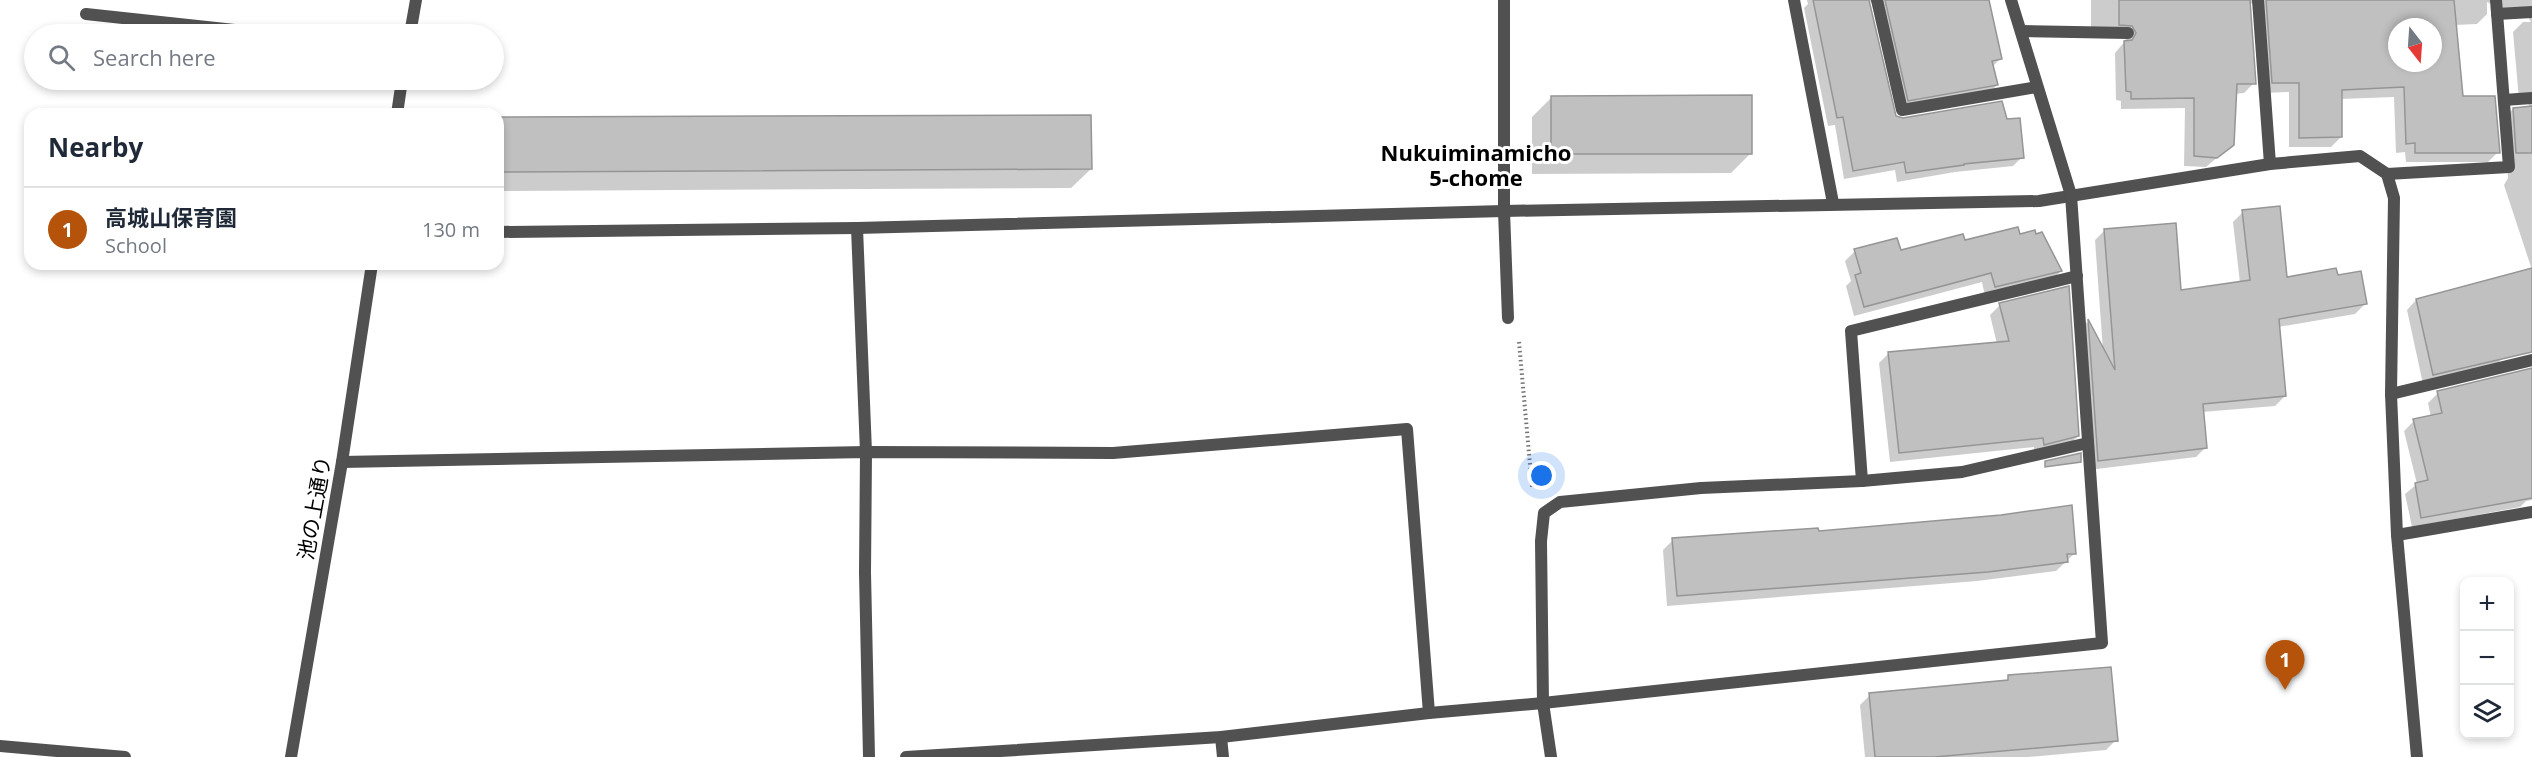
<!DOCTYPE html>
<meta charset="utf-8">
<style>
body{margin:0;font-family:"Open Sans","Noto Sans JP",sans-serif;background:#f6f6f7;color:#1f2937}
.controls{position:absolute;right:18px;bottom:18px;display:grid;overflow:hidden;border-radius:12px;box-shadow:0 3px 9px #0003}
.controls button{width:54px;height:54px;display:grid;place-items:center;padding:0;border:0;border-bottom:2px solid #e0e1e3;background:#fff;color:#1f2937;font:30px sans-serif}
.compass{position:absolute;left:2388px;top:18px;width:54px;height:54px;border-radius:50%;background:#fff;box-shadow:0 3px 9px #0003;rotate:163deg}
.you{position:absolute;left:1542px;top:476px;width:21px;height:21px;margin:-15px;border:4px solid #fff;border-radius:50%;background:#1a73e8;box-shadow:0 0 0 9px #1a73e833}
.badge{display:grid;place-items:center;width:39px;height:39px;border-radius:50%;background:#b45309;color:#fff;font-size:20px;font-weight:700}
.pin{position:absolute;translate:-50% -50px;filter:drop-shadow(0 2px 3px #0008)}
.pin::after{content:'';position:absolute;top:32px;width:21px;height:18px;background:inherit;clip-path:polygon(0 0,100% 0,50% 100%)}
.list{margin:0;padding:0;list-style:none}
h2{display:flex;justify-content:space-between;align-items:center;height:78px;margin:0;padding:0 24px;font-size:26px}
h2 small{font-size:20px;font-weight:400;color:#747a83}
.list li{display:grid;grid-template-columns:39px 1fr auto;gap:18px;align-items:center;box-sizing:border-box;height:84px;padding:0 24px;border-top:2px solid #e0e1e3}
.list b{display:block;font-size:22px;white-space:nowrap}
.list p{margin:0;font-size:20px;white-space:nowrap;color:#747a83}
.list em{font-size:20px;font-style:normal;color:#747a83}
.icon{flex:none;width:33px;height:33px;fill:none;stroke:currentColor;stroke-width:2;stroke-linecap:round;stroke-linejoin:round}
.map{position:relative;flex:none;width:2532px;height:757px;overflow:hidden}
.search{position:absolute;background:#fff;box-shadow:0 3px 9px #0003;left:24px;top:24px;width:480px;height:66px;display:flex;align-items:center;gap:15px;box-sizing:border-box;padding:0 21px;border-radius:33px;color:#747a83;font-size:22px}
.panel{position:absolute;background:#fff;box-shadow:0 3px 9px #0003;left:24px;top:108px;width:480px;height:162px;border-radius:18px}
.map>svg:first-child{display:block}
.shadow{fill:#0003;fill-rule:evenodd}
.building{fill:#c0c0c0;stroke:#959595;stroke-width:1.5;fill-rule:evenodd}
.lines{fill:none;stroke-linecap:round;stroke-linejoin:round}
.path{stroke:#737373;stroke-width:4;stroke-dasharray:1.5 3;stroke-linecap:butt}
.service{stroke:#515151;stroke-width:12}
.minor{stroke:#515151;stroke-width:12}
.labels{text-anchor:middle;stroke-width:6;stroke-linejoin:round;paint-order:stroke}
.street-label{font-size:21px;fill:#000;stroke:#fff}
.neighbourhood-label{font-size:22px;font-weight:bold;fill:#000;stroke:#fff}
</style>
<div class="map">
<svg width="2532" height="757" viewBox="0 0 2532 757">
<rect width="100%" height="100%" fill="#fff"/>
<g class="shadow">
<path d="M1807,0H1867L1894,116L1903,120L2005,121L2022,157L2013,166L1955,172L1897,182L1895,170L1844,179L1835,125L1828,126L1804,8L1808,4Z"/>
<path d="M1869,0H1931L2000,59L1992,67L1997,85L1988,94L1899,109L1876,7Z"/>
<path d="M2091,0H2532V270L2504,185L2508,178L2503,119L2513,109L2530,107L2526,100L2519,99L2513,32L2523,22H2531L2526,14L2495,15L2493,5L2487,2V14L2477,24L2455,25L2461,98L2498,152L2488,162H2406L2405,152L2396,153L2394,97L2340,99L2341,137L2331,147H2289V92L2263,93L2255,5L2248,2L2254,83L2244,93L2235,94L2233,144L2206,167L2184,166L2185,108L2121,109V101L2116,100L2115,53L2126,40L2122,35L2091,30ZM2397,27H2433V63H2397Z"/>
<path d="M1552,97L1751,153L1731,173L1532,174V117Z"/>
<path d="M498,119L1091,169L1071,188L498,191Z"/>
<path d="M2243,212L2286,279L2337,277L2365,304L2355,314L2278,327L2285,396L2275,406L2202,412L2206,447L2196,457L2088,470L2079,331L2087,322L2103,351L2095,240L2105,230L2180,291L2240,283L2233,222Z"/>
<path d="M2019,236L2061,271L2051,281L1985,296L1982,282L1854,316L1846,286L1851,281L1845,261L1855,251L1900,252Z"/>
<path d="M2532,270V349L2503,358L2493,367L2423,384L2407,310L2416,300Z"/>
<path d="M2000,305L2078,436L2068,446L2034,454V447L1890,462L1879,363L1889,353L1997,344L1990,315Z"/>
<path d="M2438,393L2532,425V500L2526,501L2520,507L2412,527L2405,494L2417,484L2404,431L2414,421L2431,417L2428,403Z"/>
<path d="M1673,540L2075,553L2056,571L1977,581L1667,606L1663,550Z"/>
<path d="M2009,677L2116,740L2106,750L2028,757H1865L1860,705L1870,695L2004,682Z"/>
</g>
<g class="building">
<path d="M1813,0H1869L1896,116L1903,118L2002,101L2007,119L2020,118L2024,158L1964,164V165L1906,173L1904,162L1853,171L1843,117L1837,118Z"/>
<path d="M1885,0H1989L2002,59L1992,61L1998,85L1908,101Z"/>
<path d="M2119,0H2250L2256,84H2237L2234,145L2217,158L2194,156V98L2131,99V92L2126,91L2124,41L2132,40L2136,33L2132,26L2119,25Z"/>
<path d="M2266,0H2454L2463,96H2495L2500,153H2415V143L2406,144L2404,87L2342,90V137L2299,138V83H2272ZM2397,27H2433V63H2397Z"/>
<path d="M1752,95V154H1551V96Z"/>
<path d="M2532,106V153H2516L2513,108Z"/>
<path d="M1091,115L1092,169L498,172V117Z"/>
<path d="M2280,206L2287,277L2336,268L2338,275L2361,271L2367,304L2279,319L2286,396L2203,404L2207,448L2098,461L2088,319L2115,370L2104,229L2176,223L2181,290L2250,280L2242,210Z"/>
<path d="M2018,227L2020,234L2035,230L2036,234L2042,232L2062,271L1995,287L1991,273L1864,307L1855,275L1861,273L1854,249L1897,238L1901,250L1963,234L1965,240Z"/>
<path d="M2532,268V352L2433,375L2416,299Z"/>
<path d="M2069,286L2079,436L2044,445L2043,438L1899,453L1888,352L2009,341L1999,303Z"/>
<path d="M2532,368V498L2421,518L2415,483L2428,480L2413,419L2442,413L2437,391Z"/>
<path d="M2081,453V462L2045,467V461Z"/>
<path d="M2072,505L2076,554H2067L2068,562L1988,572L1677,596L1672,538L1818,528L1819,531L2001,515Z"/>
<path d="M2111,667L2118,741L1934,757H1875L1869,693L2008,680V675Z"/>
</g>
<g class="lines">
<path class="path" d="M1519,342L1532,487"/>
<g class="service">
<path d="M1877,0L1902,110L2037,87"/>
<path d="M2258,0L2270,164"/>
<path d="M86,14L271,34"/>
<path d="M2497,14L2532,12"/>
<path d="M2021,31L2128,33"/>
<path d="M2504,100L2532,98"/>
<path d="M857,228L866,452L865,573L869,757"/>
<path d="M342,462L866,452L1113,453L1407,429L1429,713"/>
<path d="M1862,481L1851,331L2077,276"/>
<path d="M2397,535L2532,512"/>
</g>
<g class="minor">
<path d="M1504,0V211L1508,318"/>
<path d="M1794,0L1833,203"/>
<path d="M410,34L416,0"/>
<path d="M397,114L402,80"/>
<path d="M2387,174L2509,167L2496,0"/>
<path d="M498,232L857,228L1504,211L2039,201L2270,164L2360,156L2387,174L2394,198L2391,394L2397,535L2417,757"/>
<path d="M2391,394L2532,360"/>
<path d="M1221,737L1223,757"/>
<path d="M0,746L125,757"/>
<path d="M291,757L342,462L372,264"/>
<path d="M906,757L1221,737L1429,713L1543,703L2102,643L2071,195L2011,0"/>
<path d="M1551,757L1543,703L1541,541L1544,513L1560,502L1701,488L1862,481L1962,472L2088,443"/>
</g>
</g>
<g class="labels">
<g class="street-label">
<text transform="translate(315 508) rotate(-80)" y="7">池の上通り</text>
</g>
<g class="neighbourhood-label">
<text x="1476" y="161">Nukuiminamicho<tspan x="1476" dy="25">5-chome</tspan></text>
</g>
</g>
</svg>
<div class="controls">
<button>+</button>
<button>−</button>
<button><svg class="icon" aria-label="layers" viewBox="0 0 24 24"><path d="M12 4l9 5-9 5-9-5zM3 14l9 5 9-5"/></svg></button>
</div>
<svg class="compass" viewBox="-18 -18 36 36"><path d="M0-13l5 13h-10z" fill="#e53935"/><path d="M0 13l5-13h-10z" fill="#747a83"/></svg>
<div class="you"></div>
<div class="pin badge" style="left:2285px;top:690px">1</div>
<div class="search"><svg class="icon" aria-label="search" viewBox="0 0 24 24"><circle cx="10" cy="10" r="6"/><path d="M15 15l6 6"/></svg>Search here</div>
<section class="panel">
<h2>Nearby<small></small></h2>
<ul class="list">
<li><span class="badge">1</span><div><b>高城山保育園</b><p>School</p></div><em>130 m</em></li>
</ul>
</section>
</div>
